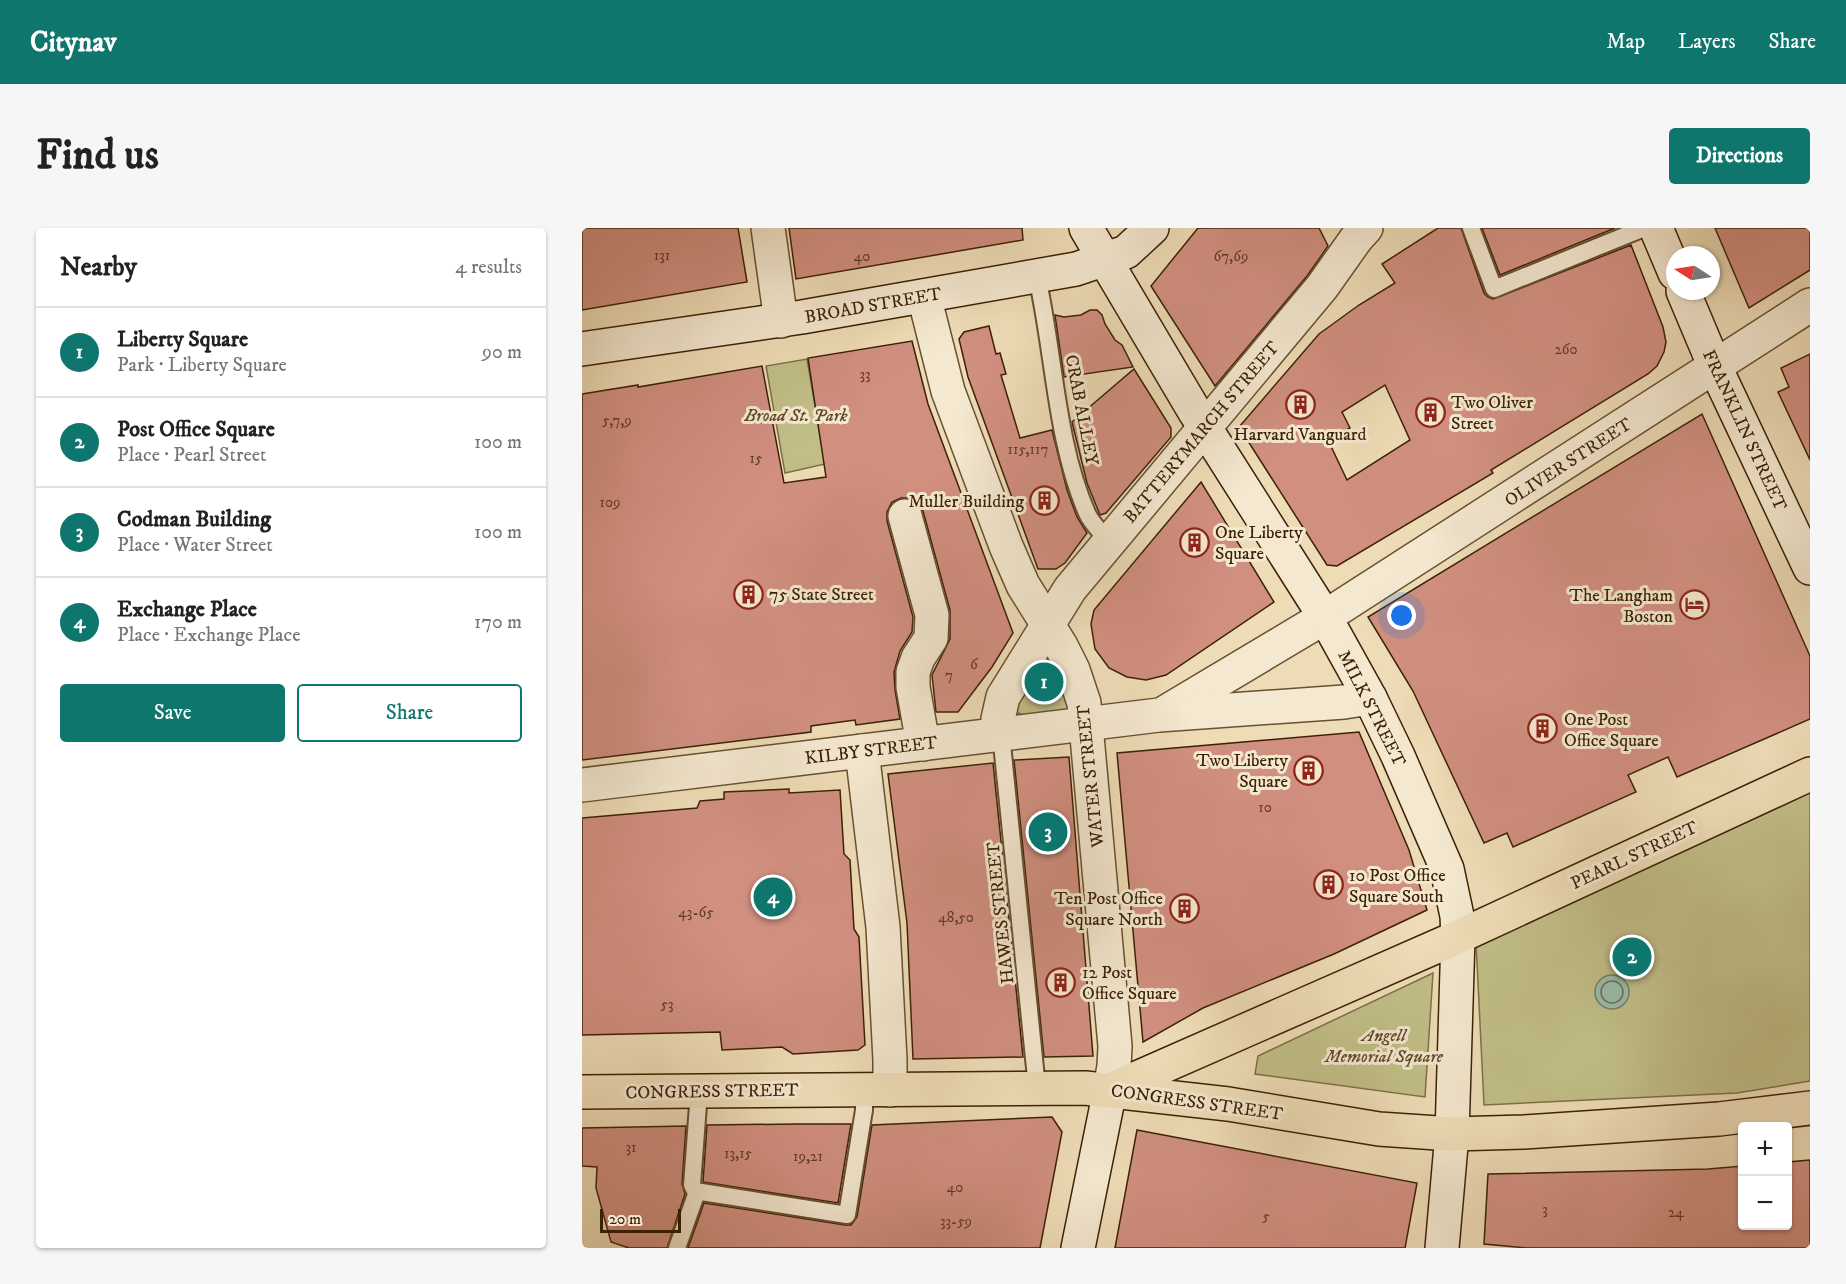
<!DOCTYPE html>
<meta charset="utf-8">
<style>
body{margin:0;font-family:"IM FELL DW Pica",serif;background:#f6f6f6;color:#222}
.controls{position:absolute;right:18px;bottom:18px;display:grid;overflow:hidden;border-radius:6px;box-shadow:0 2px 4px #0004}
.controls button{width:54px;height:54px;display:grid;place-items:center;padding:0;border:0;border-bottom:2px solid #e0e0e0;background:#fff;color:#222;font:30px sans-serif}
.compass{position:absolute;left:1084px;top:18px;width:54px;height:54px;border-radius:50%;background:#fff;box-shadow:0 2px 4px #0004;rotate:282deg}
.scale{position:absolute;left:18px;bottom:15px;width:81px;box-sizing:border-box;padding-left:6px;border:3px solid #3c2105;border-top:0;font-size:16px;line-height:21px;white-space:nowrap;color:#3c2105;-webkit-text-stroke:4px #f4e8d0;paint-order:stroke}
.you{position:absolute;left:820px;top:388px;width:21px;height:21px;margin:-15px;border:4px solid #fff;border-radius:50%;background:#1a73e8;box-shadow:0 0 0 9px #1a73e833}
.badge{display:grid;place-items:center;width:39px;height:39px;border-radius:50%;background:#0f766e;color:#fff;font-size:20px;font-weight:700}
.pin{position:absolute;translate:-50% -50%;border:3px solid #fff;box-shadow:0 2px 6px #0006}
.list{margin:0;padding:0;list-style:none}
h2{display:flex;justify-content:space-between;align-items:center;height:78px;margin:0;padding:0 24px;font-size:26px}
h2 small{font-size:20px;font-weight:400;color:#767676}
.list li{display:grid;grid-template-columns:39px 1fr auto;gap:18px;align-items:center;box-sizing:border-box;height:90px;padding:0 24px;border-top:2px solid #e0e0e0}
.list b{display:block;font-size:22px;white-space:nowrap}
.list p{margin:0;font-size:20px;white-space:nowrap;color:#767676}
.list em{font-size:20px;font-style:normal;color:#767676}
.actions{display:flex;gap:12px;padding:18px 24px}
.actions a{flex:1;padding:14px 0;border:2px solid #0f766e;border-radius:6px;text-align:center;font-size:21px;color:#0f766e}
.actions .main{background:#0f766e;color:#fff}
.map{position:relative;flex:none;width:1228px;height:1020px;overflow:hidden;border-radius:6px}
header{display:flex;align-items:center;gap:36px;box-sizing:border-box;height:84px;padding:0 30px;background:#0f766e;color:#fff}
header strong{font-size:28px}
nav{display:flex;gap:33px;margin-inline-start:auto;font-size:21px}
.intro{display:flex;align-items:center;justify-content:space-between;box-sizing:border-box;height:144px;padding:0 36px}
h1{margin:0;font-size:42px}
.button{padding:15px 27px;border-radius:6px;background:#0f766e;color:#fff;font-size:21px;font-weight:700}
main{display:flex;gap:36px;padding:0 36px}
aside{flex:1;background:#fff;border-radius:6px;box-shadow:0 2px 4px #0004}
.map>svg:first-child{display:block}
.green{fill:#c1be88;stroke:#7e7046;stroke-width:1.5}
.water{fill:#99bcac;stroke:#747e69;stroke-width:1.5}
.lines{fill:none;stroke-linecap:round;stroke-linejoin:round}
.shore{stroke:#6a6e58;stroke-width:1.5}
.building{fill:#d18f80;stroke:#3c2105;stroke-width:1.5;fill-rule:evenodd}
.lane-casing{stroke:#685031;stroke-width:20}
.street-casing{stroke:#685031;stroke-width:36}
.secondary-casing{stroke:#3c2105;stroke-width:36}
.primary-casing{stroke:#3c2105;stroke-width:36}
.lane{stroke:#f4e8d0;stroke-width:16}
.street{stroke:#f4e8d0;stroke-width:33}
.secondary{stroke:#f4e8d0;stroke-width:33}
.primary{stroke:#eedcb6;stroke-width:33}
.labels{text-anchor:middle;stroke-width:6;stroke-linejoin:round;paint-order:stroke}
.number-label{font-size:15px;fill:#613c24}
.street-label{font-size:18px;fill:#3c2105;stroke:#f4e8d0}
.poi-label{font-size:18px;fill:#3c2105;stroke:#f4e8d0;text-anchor:start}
.park-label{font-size:18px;font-style:italic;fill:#5d4826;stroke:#f4e8d0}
</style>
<header>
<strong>Citynav</strong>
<nav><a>Map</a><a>Layers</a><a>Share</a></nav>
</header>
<div class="intro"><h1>Find us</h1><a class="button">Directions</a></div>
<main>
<aside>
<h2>Nearby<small>4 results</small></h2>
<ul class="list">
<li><span class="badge">1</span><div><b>Liberty Square</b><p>Park · Liberty Square</p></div><em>90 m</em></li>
<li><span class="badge">2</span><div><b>Post Office Square</b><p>Place · Pearl Street</p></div><em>100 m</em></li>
<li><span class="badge">3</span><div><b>Codman Building</b><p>Place · Water Street</p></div><em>100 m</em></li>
<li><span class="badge">4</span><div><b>Exchange Place</b><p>Place · Exchange Place</p></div><em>170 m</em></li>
</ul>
<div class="actions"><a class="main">Save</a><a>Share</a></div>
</aside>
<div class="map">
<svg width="1228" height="1020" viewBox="0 0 1228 1020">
<rect width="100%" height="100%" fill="#eedcb6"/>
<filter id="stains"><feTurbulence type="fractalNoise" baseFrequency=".00333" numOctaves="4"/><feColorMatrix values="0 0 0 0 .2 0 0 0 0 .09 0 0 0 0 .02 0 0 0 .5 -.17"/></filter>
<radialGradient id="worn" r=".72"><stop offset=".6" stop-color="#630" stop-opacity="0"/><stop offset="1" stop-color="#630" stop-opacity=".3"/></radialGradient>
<g class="green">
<path d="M225,131L243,236L203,245L184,138Z"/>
<path d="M464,431L470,434L489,472L486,481L481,484L440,487L431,482L459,432Z"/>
<path d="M1228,560V853L1155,865L902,877L894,714Z"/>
<path d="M851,745L843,869L673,846L676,828Z"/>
</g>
<circle class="water" cx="1030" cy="764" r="17"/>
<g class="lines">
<circle class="shore" cx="1030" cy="764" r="11"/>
</g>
<g class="building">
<path d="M0,0H156L165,54L0,82Z"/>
<path d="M207,0H440L441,12L214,51Z"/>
<path d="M616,0H737L746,18L725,48L633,158L569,58Z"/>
<path d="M856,0H879L902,65L906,69L911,71L1049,17L1081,99L1084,114L1082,124L1075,138L1066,146L909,242L911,245L755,338L745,337L657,199L737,106L777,77L813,55L800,36ZM803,157L828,212L765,252L746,212L768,200L760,184Z"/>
<path d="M900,0H1033L918,47Z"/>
<path d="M1133,0H1228V42L1167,80Z"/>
<path d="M508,82H515L520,87L523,96L533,112L540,117L551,139L482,149L473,87L482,89L499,87Z"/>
<path d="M407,98L414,126L418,125L424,146L419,147L438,210L470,202L485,262L495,289L505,305L483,335L474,341H456L386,149L377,111L382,104Z"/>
<path d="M330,113L346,176L431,405L410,439L376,484H354L350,447L368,411V382L341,283L336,274L327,270H319L310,274L305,284V293L331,389L330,404L318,423L312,444L313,462L318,491L274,497L273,492L229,498V504L0,532V166L56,157V159L180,138L202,255L244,249L226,130Z"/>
<path d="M1228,126V232L1196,164L1207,159L1199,140Z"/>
<path d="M552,141L589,200V209L524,285L518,287L505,255L490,194Z"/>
<path d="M1120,186L1228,428V491L1095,549L1086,529L1046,547L1054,564L931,619L925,605L902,615L831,463L786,389Z"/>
<path d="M619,254L692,374L584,447L564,452L545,449L527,440L513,421L509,396L512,382Z"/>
<path d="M777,504L827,622L845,682L752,726L621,780L561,814L535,525Z"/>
<path d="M487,529L511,828L462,829L432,532Z"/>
<path d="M411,535L441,829L331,831L325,695L306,546Z"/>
<path d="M207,561V565L258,562L262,626L268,632L272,701L277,709L283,817L276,822L211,826L200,819L140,822L138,804L0,807V590L115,580L118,573L142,571V564Z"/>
<path d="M470,889L480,904L458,1020H106L122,975L263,997H269L275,989L290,897Z"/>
<path d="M215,896H269L256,975L121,954L125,897Z"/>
<path d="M104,898L100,956L103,966L85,1020H47L29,1014L14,960L15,939L0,938V900Z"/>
<path d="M555,902L835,955L823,1020H533Z"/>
<path d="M1228,932V1020H945L902,1016L906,946L1126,941L1161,938V998H1206V934Z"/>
</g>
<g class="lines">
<defs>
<g id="lane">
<path d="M889,0L912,61L1062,0"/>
<path d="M455,49C472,124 474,215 505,285C509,295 520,305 527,314"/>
<path d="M419,506L455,860"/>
<path d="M117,864L110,957L113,963L265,987L282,882V862"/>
<path d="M95,1020L115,964"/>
</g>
<g id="street">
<path d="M186,0L199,93"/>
<path d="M342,68L366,163L424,318L441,357L479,418L491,442L502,475L533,818L532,838L528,862"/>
<path d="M323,288L350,387L349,410L336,430L331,444V459L341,516"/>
<path d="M584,484L743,389L1228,77"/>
<path d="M419,506L416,491L421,469L488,361L740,59L774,11L784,0"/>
<path d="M280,523L301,699L308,832V862"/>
<path d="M0,557L577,487L762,474L788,470"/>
</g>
<g id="secondary">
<path d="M504,0L613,184L743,389L788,470L816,528L865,641L875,688L876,709L870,906L860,1020"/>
<path d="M1074,0L1093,45"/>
<path d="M1101,63L1133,139L1228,340"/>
<path d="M0,121L220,89L494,41L544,24L570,0"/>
<path d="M496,1020L528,862"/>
</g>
<g id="primary">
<path d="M530,861L876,709L1228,546"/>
<path d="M0,864L503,860L646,876L797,901L870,906L942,904L1137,891L1228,880"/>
</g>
</defs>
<use href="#lane" class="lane-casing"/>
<use href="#street" class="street-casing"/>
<use href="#secondary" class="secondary-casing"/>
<use href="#primary" class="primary-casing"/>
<use href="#lane" class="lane"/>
<use href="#street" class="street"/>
<use href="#secondary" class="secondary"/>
<use href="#primary" class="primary"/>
</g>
<defs>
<symbol id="building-ring" viewBox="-11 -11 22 22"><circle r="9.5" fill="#f4e8d0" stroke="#8f2418" stroke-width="1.5"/><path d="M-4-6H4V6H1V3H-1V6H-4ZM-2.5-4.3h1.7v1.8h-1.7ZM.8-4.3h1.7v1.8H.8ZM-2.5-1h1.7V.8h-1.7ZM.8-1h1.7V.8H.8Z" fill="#8f2418"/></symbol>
<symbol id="hotel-ring" viewBox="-11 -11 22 22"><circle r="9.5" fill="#f4e8d0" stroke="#8f2418" stroke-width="1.5"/><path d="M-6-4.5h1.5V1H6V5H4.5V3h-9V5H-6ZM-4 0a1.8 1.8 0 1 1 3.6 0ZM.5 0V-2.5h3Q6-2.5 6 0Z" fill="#8f2418"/></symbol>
</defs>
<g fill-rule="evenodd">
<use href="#building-ring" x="702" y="160" width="33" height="33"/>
<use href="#building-ring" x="832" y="168" width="33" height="33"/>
<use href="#building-ring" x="446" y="256" width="33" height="33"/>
<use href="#building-ring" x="596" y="298" width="33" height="33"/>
<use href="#building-ring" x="150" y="350" width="33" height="33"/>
<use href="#hotel-ring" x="1096" y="360" width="33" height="33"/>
<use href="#building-ring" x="944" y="484" width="33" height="33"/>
<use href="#building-ring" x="710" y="526" width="33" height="33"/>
<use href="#building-ring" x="730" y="640" width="33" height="33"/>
<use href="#building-ring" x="586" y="664" width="33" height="33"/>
<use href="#building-ring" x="462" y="738" width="33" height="33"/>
</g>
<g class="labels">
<g class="number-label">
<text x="80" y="32">131</text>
<text x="280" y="33">40</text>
<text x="649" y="33">67,69</text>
<text x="984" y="126">260</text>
<text x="283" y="151">33</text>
<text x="35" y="197">5,7,9</text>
<text x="446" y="226">115,117</text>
<text x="174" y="235">15</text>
<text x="28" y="279">109</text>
<text x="392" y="441">6</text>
<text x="367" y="452">7</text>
<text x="683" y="584">10</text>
<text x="114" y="689">43-65</text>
<text x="374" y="694">48,50</text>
<text x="85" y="781">53</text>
<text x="49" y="924">31</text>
<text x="156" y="930">13,15</text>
<text x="226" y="933">19,21</text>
<text x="373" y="964">40</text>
<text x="963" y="986">3</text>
<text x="1094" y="989">24</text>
<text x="684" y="993">5</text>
<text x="374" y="998">33-59</text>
</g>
<g class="street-label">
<text transform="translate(291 77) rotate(-10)" y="6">BROAD STREET</text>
<text transform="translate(500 182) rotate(79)" y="6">CRAB ALLEY</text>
<text transform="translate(1163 202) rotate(65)" y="6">FRANKLIN STREET</text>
<text transform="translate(619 204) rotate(-50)" y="6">BATTERYMARCH STREET</text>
<text transform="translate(986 234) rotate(-33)" y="6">OLIVER STREET</text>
<text transform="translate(790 480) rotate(63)" y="6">MILK STREET</text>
<text transform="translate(289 522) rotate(-7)" y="6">KILBY STREET</text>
<text transform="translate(508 548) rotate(-96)" y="6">WATER STREET</text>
<text transform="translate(1052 627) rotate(-25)" y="6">PEARL STREET</text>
<text transform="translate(418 685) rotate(-96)" y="6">HAWES STREET</text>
<text transform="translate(130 863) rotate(-1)" y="6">CONGRESS STREET</text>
<text transform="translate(615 874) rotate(8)" y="6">CONGRESS STREET</text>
</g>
<g class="poi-label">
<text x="869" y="180">Two Oliver<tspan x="869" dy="21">Street</tspan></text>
<text x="718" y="212" text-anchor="middle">Harvard Vanguard</text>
<text x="442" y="279" text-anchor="end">Muller Building</text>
<text x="633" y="310">One Liberty<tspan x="633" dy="21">Square</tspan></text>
<text x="187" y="372">75 State Street</text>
<text x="1091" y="373" text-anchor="end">The Langham<tspan x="1091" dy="21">Boston</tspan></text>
<text x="982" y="497">One Post<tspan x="982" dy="21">Office Square</tspan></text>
<text x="706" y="538" text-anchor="end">Two Liberty<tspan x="706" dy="21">Square</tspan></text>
<text x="767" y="653">10 Post Office<tspan x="767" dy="21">Square South</tspan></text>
<text x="581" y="676" text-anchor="end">Ten Post Office<tspan x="581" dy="21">Square North</tspan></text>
<text x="500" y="750">12 Post<tspan x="500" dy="21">Office Square</tspan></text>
</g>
<g class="park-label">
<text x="214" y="193">Broad St. Park</text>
<text x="802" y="813">Angell<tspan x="802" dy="21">Memorial Square</tspan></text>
</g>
</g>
<rect width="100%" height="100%" filter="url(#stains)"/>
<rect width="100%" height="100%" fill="url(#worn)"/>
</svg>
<div class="controls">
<button>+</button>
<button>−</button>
</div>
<svg class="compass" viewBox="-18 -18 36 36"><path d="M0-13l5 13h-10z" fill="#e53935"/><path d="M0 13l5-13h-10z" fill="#767676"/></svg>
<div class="scale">20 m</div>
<div class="you"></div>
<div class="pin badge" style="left:462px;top:454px">1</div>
<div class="pin badge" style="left:1050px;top:729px">2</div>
<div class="pin badge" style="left:466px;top:604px">3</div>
<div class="pin badge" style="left:191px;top:669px">4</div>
</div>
</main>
